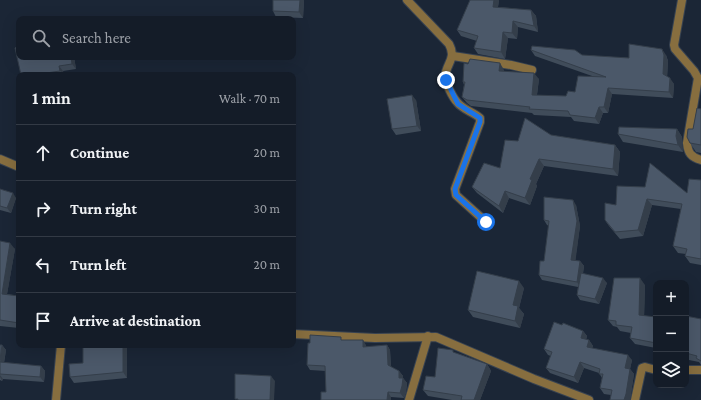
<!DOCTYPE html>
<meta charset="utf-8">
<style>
body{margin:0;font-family:"Crimson Pro",serif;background:#1d2530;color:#f1f3f6}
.controls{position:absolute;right:12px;bottom:12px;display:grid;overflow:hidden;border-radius:8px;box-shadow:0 4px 16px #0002}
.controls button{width:36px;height:36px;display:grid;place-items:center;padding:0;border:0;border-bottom:1px solid #333a45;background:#141c28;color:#f1f3f6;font:20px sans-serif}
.stop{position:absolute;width:12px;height:12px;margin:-9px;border:3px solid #1a73e8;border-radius:50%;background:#fff}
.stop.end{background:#1a73e8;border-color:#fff;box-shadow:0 1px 4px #0008}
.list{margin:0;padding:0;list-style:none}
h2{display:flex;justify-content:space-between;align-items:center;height:52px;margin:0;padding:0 16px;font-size:17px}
h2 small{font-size:13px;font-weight:400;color:#9da1a8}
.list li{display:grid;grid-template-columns:26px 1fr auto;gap:12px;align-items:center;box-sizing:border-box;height:56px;padding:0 16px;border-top:1px solid #333a45}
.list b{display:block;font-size:15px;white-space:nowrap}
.list em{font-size:13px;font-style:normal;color:#9da1a8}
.icon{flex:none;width:22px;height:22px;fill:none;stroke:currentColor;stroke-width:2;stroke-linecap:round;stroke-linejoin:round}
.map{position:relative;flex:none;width:701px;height:400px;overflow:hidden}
.search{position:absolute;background:#141c28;box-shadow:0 4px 16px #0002;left:16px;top:16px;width:280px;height:44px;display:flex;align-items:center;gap:10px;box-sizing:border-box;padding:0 14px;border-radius:8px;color:#9da1a8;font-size:15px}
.panel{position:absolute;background:#141c28;box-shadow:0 4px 16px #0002;left:16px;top:72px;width:280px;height:276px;border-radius:8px}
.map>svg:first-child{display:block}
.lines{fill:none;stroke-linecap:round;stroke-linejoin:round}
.minor-casing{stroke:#374251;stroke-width:10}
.minor{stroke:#876e3f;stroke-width:8}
.wall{fill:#404c5a}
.shaded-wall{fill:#343e4a}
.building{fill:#4b5869;stroke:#343e4a}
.route{stroke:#1a73e8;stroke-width:5}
</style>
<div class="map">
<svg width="701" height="400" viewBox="0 0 701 400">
<rect width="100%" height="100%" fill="#1b2636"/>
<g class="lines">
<defs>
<g id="minor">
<path d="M407,0L449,44C457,59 446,63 445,77C445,82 453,98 457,102C462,109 473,112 480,118V122L455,189L456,195L486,222"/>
<path d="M682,0L674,45L675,49L694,71L698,78L687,143C688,153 691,157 701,160"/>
<path d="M453,56L511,65L532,70"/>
<path d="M0,159L19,167"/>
<path d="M293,334L375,338L436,337L534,379L589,400"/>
<path d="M686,370H701"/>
<path d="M56,400L61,345"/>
<path d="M409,400L428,336"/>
<path d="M635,400L642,368L645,367L656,370"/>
</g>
</defs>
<use href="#minor" class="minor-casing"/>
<use href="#minor" class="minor"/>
</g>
<g class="wall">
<path d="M273,0H304L303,18L276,17L273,11Z"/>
<path d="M499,0L498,7L531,10L536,16L538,32L518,27L517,39L508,38L505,59L478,54L474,48L477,41L461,36L457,30Z"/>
<path d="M531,50L582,55L629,58L666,55L668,61L667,77L674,84L673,98L612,94L608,113H603L599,124L574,121L571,117L534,115L532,113L471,106L467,103L462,97L464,85L463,82L504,70V71L539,79L537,95L566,96L575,92L592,76L535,56Z"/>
<path d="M74,57L76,69L63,71L64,75H21Z"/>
<path d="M416,100L421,131L396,135L392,129Z"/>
<path d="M701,109V153L696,152L690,143L693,129Z"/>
<path d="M677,129L682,137V144L683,152L623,142L618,134Z"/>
<path d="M551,135L615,145L620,152L618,176L544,166L536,184L537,186L530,205L509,198L503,213L477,193L472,187L500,168L518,141Z"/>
<path d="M701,180V265L690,263L685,256L686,254L678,253L673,246L681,209L652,205L643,236L620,239L609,226L605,220L616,205L617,186L687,193Z"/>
<path d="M0,189L16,198L11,213L0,210Z"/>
<path d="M576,205L580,226L575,261H580L584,266L583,274L607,283L599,304L580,300L577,295L578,287L542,280L539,275L544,261L549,226L547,225L544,220Z"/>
<path d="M0,241L15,249L7,294L19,296V328L0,326Z"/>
<path d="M645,285L644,316L656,317V348L635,344L630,338L631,333L620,331L617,327L613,326L608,320Z"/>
<path d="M524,288L519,308L524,314L520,328L473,317L468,310Z"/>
<path d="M686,316L701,319V365L699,362L689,360L686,356Z"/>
<path d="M562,325L583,331L587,336L586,340H589L593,346L592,348L632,360L630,369L634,374L630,400H610L611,395L604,394L600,388L602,378L599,373L584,368L578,383L550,373L546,368L551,356L548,355L544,349Z"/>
<path d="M343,340L366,345V347L387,345L390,350L391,367L399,371L403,376V378L407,383L406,392L404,398L391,397V400H321L326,392V371L310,370L307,365Z"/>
<path d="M0,345H2L6,350L4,363L41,366L45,371L44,382L3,379L2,381L0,380Z"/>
<path d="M127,345V378L74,383L70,377L83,363Z"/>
<path d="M456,353L487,364L491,371L480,400H452L428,396L423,390Z"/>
</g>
<g class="shaded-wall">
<path d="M300,0H304L303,18L299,12Z"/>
<path d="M494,0H499L497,13L493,7Z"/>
<path d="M531,10L536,16L538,32L534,26Z"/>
<path d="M513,21L518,27L517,39L512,33Z"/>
<path d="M503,32L508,38L505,59L501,52Z"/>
<path d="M662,49L666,55L668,61L667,80L663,74Z"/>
<path d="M71,57H74L76,69L72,64Z"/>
<path d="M500,63L504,70L503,77L499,71Z"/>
<path d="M59,66L63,71L64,75L60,71Z"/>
<path d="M534,73L539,79L536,101L532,95Z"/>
<path d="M670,78L674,84L673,98L669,92Z"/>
<path d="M608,88L612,94L608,113L604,107Z"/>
<path d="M412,95L416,100L421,131L417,126Z"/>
<path d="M599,107L603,113L599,124L595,118Z"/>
<path d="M677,129L682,137V144L683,152L678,145L676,136Z"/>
<path d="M615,145L620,152L618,176L613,169Z"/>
<path d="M539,159L544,166L536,184L537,186L530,205L525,198L530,179Z"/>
<path d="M505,191L509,198L503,213L499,206Z"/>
<path d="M13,193L16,198L11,213L7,208Z"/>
<path d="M647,199L652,205L643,236L638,230Z"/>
<path d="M573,200L576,205L580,226L575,265L571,260Z"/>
<path d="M10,243L15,249L6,300L2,294Z"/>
<path d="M580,261L584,266L580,287L577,282Z"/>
<path d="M603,278L607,283L599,304L595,299Z"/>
<path d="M640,278L645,285L644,321L639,315Z"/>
<path d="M519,281L524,288L519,308L524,314L520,328L515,321L513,305Z"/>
<path d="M583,331L587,336L585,343L581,338Z"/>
<path d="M363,340L366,345L367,352L363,347Z"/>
<path d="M589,340L593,346L591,352L587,347Z"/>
<path d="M2,345L6,350L3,368L0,363Z"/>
<path d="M123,345H127V378L123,372Z"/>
<path d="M387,345L390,350L391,370L388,365Z"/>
<path d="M628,355L632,360L630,369L634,374L630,400H624L625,368Z"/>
<path d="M580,362L584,368L578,383L574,377Z"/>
<path d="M487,364L491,371L480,400H474Z"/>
<path d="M41,366L45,371L44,382L40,377Z"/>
<path d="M399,371L403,376V381V378L407,383L406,392L404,398L400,393L399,378Z"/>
<path d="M0,375L3,379L2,381L0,377Z"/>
<path d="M271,376L275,381L274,400H270Z"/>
<path d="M388,392L391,397V400H387Z"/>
</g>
<g class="building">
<path d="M273,0H300L299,12L273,11Z"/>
<path d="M470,0H494L493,7L531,10L534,26L513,21L512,33L503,32L501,52L474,48L478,36L457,30Z"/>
<path d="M19,44V57H71L72,64L59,66L60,71L39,74L40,75H21L15,48Z"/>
<path d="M629,44L662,49L664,55L663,74L670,78L669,92L608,88L604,107H599L595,118L570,115L568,111L529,109L530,107L467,100L462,97L465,82H463L464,63L468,64L470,59L500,63L499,71L534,73L532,95L566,96L568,91L575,92L578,76L606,77L531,50L532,46L575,50L582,55L629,58Z"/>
<path d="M412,95L417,126L392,129L387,99Z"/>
<path d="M697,108L701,109V145L690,143L687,137L688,129H693Z"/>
<path d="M525,118L551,135L615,145L613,169L539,159L530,179L532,180L525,198L505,191L499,206L472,187L484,163L500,168L505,140L518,141Z"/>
<path d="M619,127L677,129L676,136L678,145L618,134Z"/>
<path d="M650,163L687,193L689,179L701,180V259L685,256L687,249L673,246L682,204L647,199L638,230L615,232L605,220V203L616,205L617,186L645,187Z"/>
<path d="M0,189L13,193L7,208L0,206Z"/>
<path d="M544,197L573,200L577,221L571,260L580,261L577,282L539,275L540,261H544L549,221L544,220Z"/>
<path d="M0,241L10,243L2,294L19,296V323L0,320Z"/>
<path d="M477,271L519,281L513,305L518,306L515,321L468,310Z"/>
<path d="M581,273L603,278L595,299L577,295Z"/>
<path d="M614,278H640L639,315L656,317V343L630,338L632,327L616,325V321L608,320Z"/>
<path d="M686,316L701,319V361L696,358L697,356L686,353Z"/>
<path d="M554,322L562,325L563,323L583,331L581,338L589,340L587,347L628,355L625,368L630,369L626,394L624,400H610L612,390L600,388L603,374H599L600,369L580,362L574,377L546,368L552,352L544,349Z"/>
<path d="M310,335L341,337V340H363V347L387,345L388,365L399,371V378H403L402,386L400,393L388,392L387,400H321V392H326L325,366L307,365L308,343H310Z"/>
<path d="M0,345H2L0,360Z"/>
<path d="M83,345H123V372L70,377L69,364L83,363Z"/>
<path d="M438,348L453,350V352L487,364L474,400H461L462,396L423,390L426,376L435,377Z"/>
<path d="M0,362L41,366L40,377L0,374Z"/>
<path d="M235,374L271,376L270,400H238V399H235Z"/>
</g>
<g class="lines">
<path class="route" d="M446,80L458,104L480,118V122L455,189L456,195L486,222"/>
</g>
</svg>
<div class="controls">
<button>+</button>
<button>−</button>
<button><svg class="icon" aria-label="layers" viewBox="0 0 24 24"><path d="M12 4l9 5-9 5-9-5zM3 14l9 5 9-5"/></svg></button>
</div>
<div class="stop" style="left:486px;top:222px"></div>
<div class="stop end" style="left:446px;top:80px"></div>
<div class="search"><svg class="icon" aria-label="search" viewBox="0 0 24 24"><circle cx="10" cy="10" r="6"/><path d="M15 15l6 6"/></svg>Search here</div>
<section class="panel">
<h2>1 min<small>Walk · 70 m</small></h2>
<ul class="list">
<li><svg class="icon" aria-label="ahead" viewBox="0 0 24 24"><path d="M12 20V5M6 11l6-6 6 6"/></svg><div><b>Continue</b></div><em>20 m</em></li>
<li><svg class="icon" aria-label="right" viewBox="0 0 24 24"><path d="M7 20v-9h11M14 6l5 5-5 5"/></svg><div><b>Turn right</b></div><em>30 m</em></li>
<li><svg class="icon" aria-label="left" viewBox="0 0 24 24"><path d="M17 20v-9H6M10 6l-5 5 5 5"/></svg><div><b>Turn left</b></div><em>20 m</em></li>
<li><svg class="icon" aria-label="arrive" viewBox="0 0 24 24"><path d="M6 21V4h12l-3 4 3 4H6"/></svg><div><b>Arrive at destination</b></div></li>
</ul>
</section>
</div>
